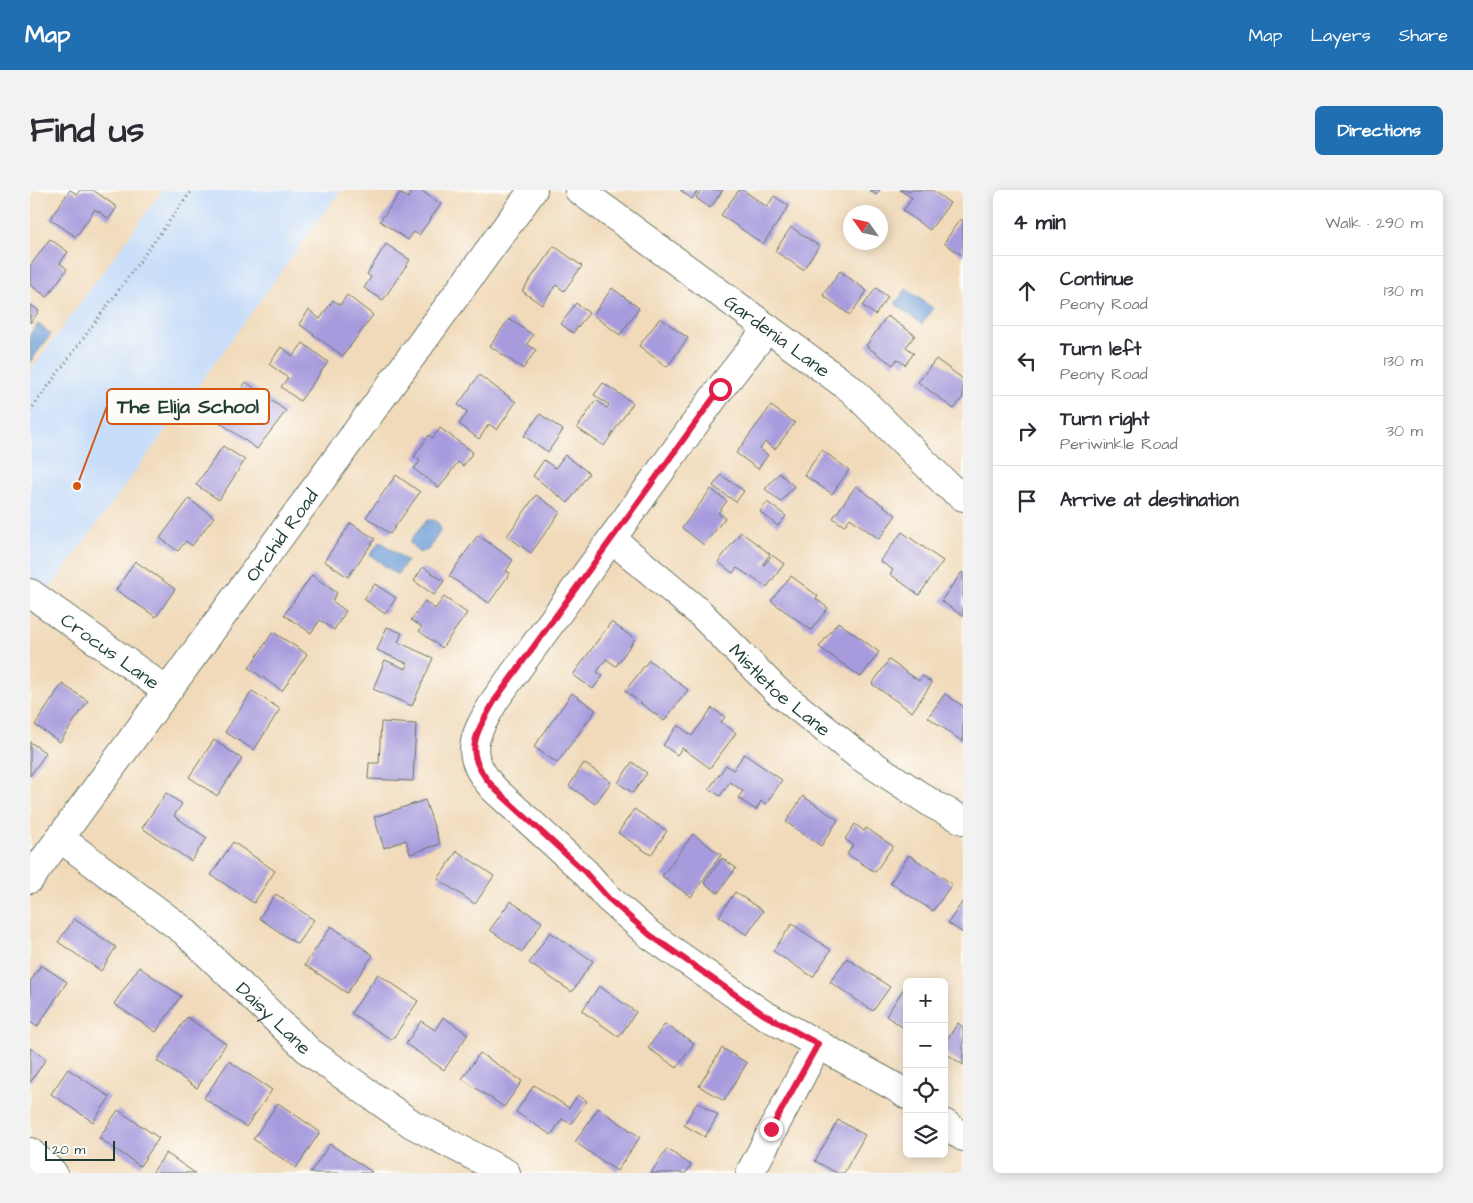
<!DOCTYPE html>
<meta charset="utf-8">
<style>
body{margin:0;font-family:"Architects Daughter",sans-serif;background:#f2f2f3;color:#2b2b33}
.controls{position:absolute;right:15px;bottom:15px;display:grid;overflow:hidden;border-radius:8px;box-shadow:0 2px 12px #0003}
.controls button{width:45px;height:45px;display:grid;place-items:center;padding:0;border:0;border-bottom:1px solid #e1e1e2;background:#fff;color:#2b2b33;font:25px sans-serif}
.compass{position:absolute;left:813px;top:15px;width:45px;height:45px;border-radius:50%;background:#fff;box-shadow:0 2px 12px #0003;rotate:304deg}
.scale{position:absolute;left:15px;bottom:12px;width:70px;box-sizing:border-box;padding-left:5px;border:2px solid #1f3d34;border-top:0;font-size:14px;line-height:18px;white-space:nowrap;color:#1f3d34;-webkit-text-stroke:4px #fdfcf7;paint-order:stroke}
.stop{position:absolute;width:15px;height:15px;margin:-11px;border:4px solid #e11d48;border-radius:50%;background:#fff}
.stop.end{background:#e11d48;border-color:#fff;box-shadow:0 1px 5px #0008}
.list{margin:0;padding:0;list-style:none}
h2{display:flex;justify-content:space-between;align-items:center;height:65px;margin:0;padding:0 20px;font-size:21px}
h2 small{font-size:16px;font-weight:400;color:#7c7c81}
.list li{display:grid;grid-template-columns:32px 1fr auto;gap:15px;align-items:center;box-sizing:border-box;height:70px;padding:0 20px;border-top:1px solid #e1e1e2}
.list b{display:block;font-size:19px;white-space:nowrap}
.list p{margin:0;font-size:16px;white-space:nowrap;color:#7c7c81}
.list em{font-size:16px;font-style:normal;color:#7c7c81}
.icon{flex:none;width:28px;height:28px;fill:none;stroke:currentColor;stroke-width:2;stroke-linecap:round;stroke-linejoin:round}
.map{position:relative;flex:none;width:933px;height:983px;overflow:hidden;border-radius:8px}
header{display:flex;align-items:center;gap:30px;box-sizing:border-box;height:70px;padding:0 25px;background:#1f6fb2;color:#fff}
header strong{font-size:24px}
nav{display:flex;gap:28px;margin-inline-start:auto;font-size:18px}
.intro{display:flex;align-items:center;justify-content:space-between;box-sizing:border-box;height:120px;padding:0 30px}
h1{margin:0;font-size:35px}
.button{padding:12px 22px;border-radius:8px;background:#1f6fb2;color:#fff;font-size:18px;font-weight:700}
main{display:flex;gap:30px;padding:0 30px}
aside{flex:1;background:#fff;border-radius:8px;box-shadow:0 2px 12px #0003}
.map>svg:first-child{display:block}
.built{fill:#c8ddf9}
.water{fill:#6a9cd5;stroke:#446c84}
.building{fill:#a79bdd}
.lines{fill:none;stroke-linecap:round;stroke-linejoin:round}
.minor-casing{stroke:#687463;stroke-width:30}
.path{stroke:#687463;stroke-width:3;stroke-dasharray:1 4;stroke-linecap:butt}
.minor{stroke:#fff;stroke-width:28}
.route{stroke:#e11d48;stroke-width:6}
.labels{text-anchor:middle;stroke-width:5;stroke-linejoin:round;paint-order:stroke}
.street-label{font-size:19px;fill:#1f3d34;stroke:#fdfcf7}
.leader{fill:none;stroke:#d45610;stroke-width:2}
.callout-dot{fill:#d45610;stroke:#fdfcf7;stroke-width:2}
.callout{fill:#fdfcf7;stroke:#d45610;stroke-width:2}
.callout-label{font-size:20px;text-anchor:middle;font-weight:bold;fill:#1f3d34}
</style>
<header>
<strong>Map</strong>
<nav><a>Map</a><a>Layers</a><a>Share</a></nav>
</header>
<div class="intro"><h1>Find us</h1><a class="button">Directions</a></div>
<main>
<div class="map">
<svg width="933" height="983" viewBox="0 0 933 983">
<rect width="100%" height="100%" fill="#fdfcf7"/>
<filter id="ink" filterUnits="userSpaceOnUse"><feTurbulence type="fractalNoise" baseFrequency=".02" numOctaves="2"/><feDisplacementMap in="SourceGraphic" scale="10" xChannelSelector="R" yChannelSelector="G"/><feConvolveMatrix kernelMatrix="1 2 1 2 8 2 1 2 1" color-interpolation-filters="sRGB"/></filter>
<filter id="wash" filterUnits="userSpaceOnUse"><feTurbulence type="fractalNoise" baseFrequency=".0096" numOctaves="4" result="noise"/><feDisplacementMap in="SourceGraphic" scale="20" xChannelSelector="R" yChannelSelector="G"/><feGaussianBlur stdDeviation="1.12" result="paint"/><feColorMatrix in="noise" values="0 0 0 0 0 0 0 0 0 0 0 0 0 0 0 0 0 1.4 0 .05"/><feComposite in="paint" operator="in"/></filter>
<g filter="url(#wash)">
<rect width="100%" height="100%" fill="#f1daba"/>
<path class="built" d="M133,0H311L7,416L0,411V181Z"/>
<g class="water">
<path d="M876,99L903,118L892,134L865,114Z"/>
<path d="M8,134L21,144L0,172V144Z"/>
<path d="M397,330H404L409,334L411,340L398,360L389,363L380,353L382,348Z"/>
<path d="M350,351L377,371L367,385L340,365Z"/>
</g>
<g id="blocks">
<g class="building">
<path d="M40,0L47,4L50,0H63L87,17L79,29L65,19L46,47L20,29Z"/>
<path d="M384,0H390L411,14L389,45L384,42L378,50L350,31L370,3L378,8Z"/>
<path d="M650,0H668L662,9Z"/>
<path d="M671,0H693L680,18L666,8Z"/>
<path d="M709,0H713L737,17L744,6L759,16L733,54L691,25Z"/>
<path d="M839,0H850L846,5Z"/>
<path d="M870,0H902L920,13L900,40L873,21L882,8Z"/>
<path d="M930,29L933,31V66L914,53Z"/>
<path d="M761,37L789,56L773,80L745,61Z"/>
<path d="M20,49L38,62L30,73L37,79L17,107L0,95V76Z"/>
<path d="M356,54L380,70L353,110L334,98L341,87L337,84Z"/>
<path d="M524,56L552,76L534,101L526,95L512,115L492,101Z"/>
<path d="M810,81L837,101L820,125L793,105Z"/>
<path d="M582,98L609,118L590,145L563,125Z"/>
<path d="M846,98L858,107L845,125L833,116Z"/>
<path d="M317,105L343,125L313,166L269,134L279,120L290,129L303,110L310,115Z"/>
<path d="M546,113L559,123L543,143L531,134Z"/>
<path d="M0,114L9,121L0,133Z"/>
<path d="M857,126L885,145L876,157L884,163L875,175L867,169L863,175L836,156Z"/>
<path d="M630,128L658,148L637,177L609,156Z"/>
<path d="M479,129L503,145L497,154L506,160L493,179L460,156Z"/>
<path d="M273,153L298,172L270,211L251,197L258,188L239,174L251,157L263,166Z"/>
<path d="M906,169L933,189V207L924,219L888,192Z"/>
<path d="M449,185L486,212L467,240L459,234L449,249L429,234L438,222L428,215Z"/>
<path d="M216,192L256,221L227,259L188,231Z"/>
<path d="M573,193L603,213L574,256L547,238L566,210L577,218L579,215L564,205Z"/>
<path d="M741,216L765,233L745,259L735,252L730,259L738,265L728,279L706,263Z"/>
<path d="M510,224L533,240L518,262L494,246Z"/>
<path d="M410,238L443,262L433,276L428,272L409,298L384,279L390,271L384,267L399,245L403,248Z"/>
<path d="M193,256L215,270L189,310L166,295Z"/>
<path d="M792,260L819,280L802,304L774,285Z"/>
<path d="M535,265L559,283L538,313L503,286L514,270L525,278Z"/>
<path d="M749,283L764,296L751,312L735,299Z"/>
<path d="M366,285L390,302L360,344L336,327Z"/>
<path d="M691,285L714,301L706,312L683,296Z"/>
<path d="M826,296L866,325L849,349L820,328L814,336L803,328Z"/>
<path d="M681,299L697,311L688,323L695,328L674,355L652,338Z"/>
<path d="M506,305L530,322L501,363L477,346Z"/>
<path d="M159,309L184,327L162,356L156,351L148,361L130,348Z"/>
<path d="M737,312L756,326L748,336L730,322Z"/>
<path d="M321,333L345,349L318,387L294,371Z"/>
<path d="M711,342L740,364L733,374L734,375L742,365L754,374L737,397L707,378L703,383L688,372Z"/>
<path d="M872,342L913,371L889,405L860,384L863,380L850,371Z"/>
<path d="M448,345L483,370L476,381L480,383L459,413L419,386Z"/>
<path d="M105,371L145,399L126,427L86,400Z"/>
<path d="M393,377L414,391L404,405L384,391Z"/>
<path d="M932,382L933,383V426L911,411Z"/>
<path d="M282,385L307,403L302,411L316,421L304,440L290,430L281,443L254,425Z"/>
<path d="M761,386L788,406L786,409L798,418L781,440L741,411Z"/>
<path d="M345,394L366,408L355,424L334,409Z"/>
<path d="M414,407L437,423L412,458L389,441L392,437L381,430L395,411L405,419Z"/>
<path d="M581,432L605,449L586,476L576,469L567,482L573,486L563,499L543,485Z"/>
<path d="M808,432L849,462L831,487L789,457Z"/>
<path d="M357,437L372,443L368,452L403,468L382,516L343,499L355,470L376,479L378,474L347,460Z"/>
<path d="M243,442L277,464L252,501L219,478Z"/>
<path d="M619,470L658,500L634,531L595,501Z"/>
<path d="M859,470L889,491L893,486L902,493L882,522L842,494Z"/>
<path d="M32,494L58,511L30,552L5,535Z"/>
<path d="M222,501L250,519L224,560L195,542Z"/>
<path d="M542,503L566,520L527,573L504,557Z"/>
<path d="M915,504L933,516V552L898,527Z"/>
<path d="M682,518L695,527L691,532L706,543L680,578L652,558L647,565L633,555L648,535L662,546Z"/>
<path d="M351,532L386,534L383,591L338,589L339,573H349Z"/>
<path d="M184,550L212,569L187,606L159,587Z"/>
<path d="M0,552L16,563L0,586Z"/>
<path d="M714,564L752,590L736,614L731,611L726,620L708,608L713,601L700,592L690,606L679,599L696,575L703,580Z"/>
<path d="M602,572L617,583L603,603L588,593Z"/>
<path d="M554,573L581,592L565,614L539,596Z"/>
<path d="M136,603L152,614L144,626L177,648L161,671L112,638Z"/>
<path d="M773,606L808,630L791,656L756,632Z"/>
<path d="M395,610L410,654L380,664L376,650L354,658L344,627Z"/>
<path d="M604,619L637,641L621,665L588,643Z"/>
<path d="M825,634L834,641L836,638L863,656L845,682L817,664L823,655L815,649Z"/>
<path d="M663,644L691,665L661,707L632,686Z"/>
<path d="M203,652L245,681L224,713L181,685Z"/>
<path d="M427,661L464,686L445,714L408,689Z"/>
<path d="M879,665L922,694L903,721L860,693Z"/>
<path d="M692,668L706,678L688,703L674,693Z"/>
<path d="M705,702L733,721L717,745L689,726Z"/>
<path d="M246,704L284,730L267,754L229,728Z"/>
<path d="M480,711L512,732L492,762L460,740Z"/>
<path d="M933,711V743L918,733Z"/>
<path d="M44,729L86,757L71,781L28,752Z"/>
<path d="M762,734L801,760L783,787L743,761Z"/>
<path d="M301,736L343,765L317,803L275,775Z"/>
<path d="M520,742L563,771L542,802L499,773Z"/>
<path d="M817,768L860,797L843,821L800,792Z"/>
<path d="M11,775L37,792L7,837L0,832V792Z"/>
<path d="M109,777L151,806L126,842L84,814Z"/>
<path d="M348,784L388,811L362,850L321,823Z"/>
<path d="M877,794V840L856,826Z"/>
<path d="M569,796L606,822L589,847L552,821Z"/>
<path d="M157,827L196,854L167,898L127,871Z"/>
<path d="M413,827L438,844L414,880L376,854L391,831L405,840Z"/>
<path d="M928,833L933,837V875L914,862V854Z"/>
<path d="M635,834L664,853L647,878L618,858Z"/>
<path d="M0,858L16,869L0,893Z"/>
<path d="M692,858L717,873L694,911L669,896Z"/>
<path d="M450,863L492,891L474,917L432,889Z"/>
<path d="M199,871L242,900L216,937L174,908Z"/>
<path d="M38,879L80,907L63,932L21,904Z"/>
<path d="M504,895L539,918L548,905L557,911L541,934L532,929L521,945L486,922Z"/>
<path d="M667,912L688,925L675,947L654,935Z"/>
<path d="M248,913L290,942L266,978L223,949Z"/>
<path d="M568,918L610,947L587,981L545,952Z"/>
<path d="M88,920L129,948L110,976L69,948Z"/>
<path d="M808,930L835,945L814,983H807L785,971Z"/>
<path d="M300,954L342,982L341,983H280Z"/>
<path d="M637,959L661,975L656,983H621Z"/>
<path d="M136,963L165,983H122Z"/>
</g>
</g>
</g>
<g filter="url(#ink)">
<use href="#blocks" fill-opacity="0" stroke="#687463" stroke-width="1"/>
<g class="lines">
<defs>
<g id="minor">
<path id="s1" d="M549,0L822,200L918,296L933,307"/>
<path d="M738,138L690,199L465,510C443,548 432,564 465,600L554,681L578,708L620,745L733,824L865,897L877,905"/>
<path id="s2" d="M582,349L670,423L747,501L828,565L904,615L933,630"/>
<path id="s3" d="M0,403L137,501"/>
<path id="s4" d="M30,648L154,741L280,862L382,934L476,983"/>
<path id="s5" d="M0,689L503,0"/>
<path d="M914,933L933,947"/>
<path d="M0,962L23,983"/>
<path d="M720,983L788,854"/>
</g>
</defs>
<use href="#minor" class="minor-casing"/>
<path class="path" d="M0,221L162,0"/>
<use href="#minor" class="minor"/>
</g>
</g>
<g class="lines" filter="url(#ink)">
<path class="route" d="M690,199L465,510C443,548 432,564 466,600L554,681L578,708L620,745L733,824L788,854L741,939"/>
</g>
<g class="labels">
<g class="street-label">
<text dy="7" stroke="none"><textPath href="#s1" startOffset="246">Gardenia Lane</textPath></text>
<text dy="7" stroke="none"><textPath href="#s5" startOffset="426">Orchid Road</textPath></text>
<text dy="7" stroke="none"><textPath href="#s3" startOffset="99">Crocus Lane</textPath></text>
<text dy="7" stroke="none"><textPath href="#s2" startOffset="226">Mistletoe Lane</textPath></text>
<text dy="7" stroke="none"><textPath href="#s4" startOffset="280">Daisy Lane</textPath></text>
</g>
</g>
<path class="leader" d="M47 296L77 216"/>
<circle class="callout-dot" cx="47" cy="296" r="5"/>
<rect class="callout" x="77" y="199" width="162" height="35" rx="5"/>
<g class="callout-label">
<text x="158" y="223">The Elija School</text>
</g>
</svg>
<div class="controls">
<button>+</button>
<button>−</button>
<button><svg class="icon" aria-label="locate" viewBox="0 0 24 24"><circle cx="12" cy="12" r="6"/><path d="M12 2v4M12 18v4M2 12h4M18 12h4"/></svg></button>
<button><svg class="icon" aria-label="layers" viewBox="0 0 24 24"><path d="M12 4l9 5-9 5-9-5zM3 14l9 5 9-5"/></svg></button>
</div>
<svg class="compass" viewBox="-18 -18 36 36"><path d="M0-13l5 13h-10z" fill="#e53935"/><path d="M0 13l5-13h-10z" fill="#7c7c81"/></svg>
<div class="scale">20 m</div>
<div class="stop" style="left:690px;top:199px"></div>
<div class="stop end" style="left:741px;top:939px"></div>
</div>
<aside>
<h2>4 min<small>Walk · 290 m</small></h2>
<ul class="list">
<li><svg class="icon" aria-label="ahead" viewBox="0 0 24 24"><path d="M12 20V5M6 11l6-6 6 6"/></svg><div><b>Continue</b><p>Peony Road</p></div><em>130 m</em></li>
<li><svg class="icon" aria-label="left" viewBox="0 0 24 24"><path d="M17 20v-9H6M10 6l-5 5 5 5"/></svg><div><b>Turn left</b><p>Peony Road</p></div><em>130 m</em></li>
<li><svg class="icon" aria-label="right" viewBox="0 0 24 24"><path d="M7 20v-9h11M14 6l5 5-5 5"/></svg><div><b>Turn right</b><p>Periwinkle Road</p></div><em>30 m</em></li>
<li><svg class="icon" aria-label="arrive" viewBox="0 0 24 24"><path d="M6 21V4h12l-3 4 3 4H6"/></svg><div><b>Arrive at destination</b></div></li>
</ul>
</aside>
</main>
